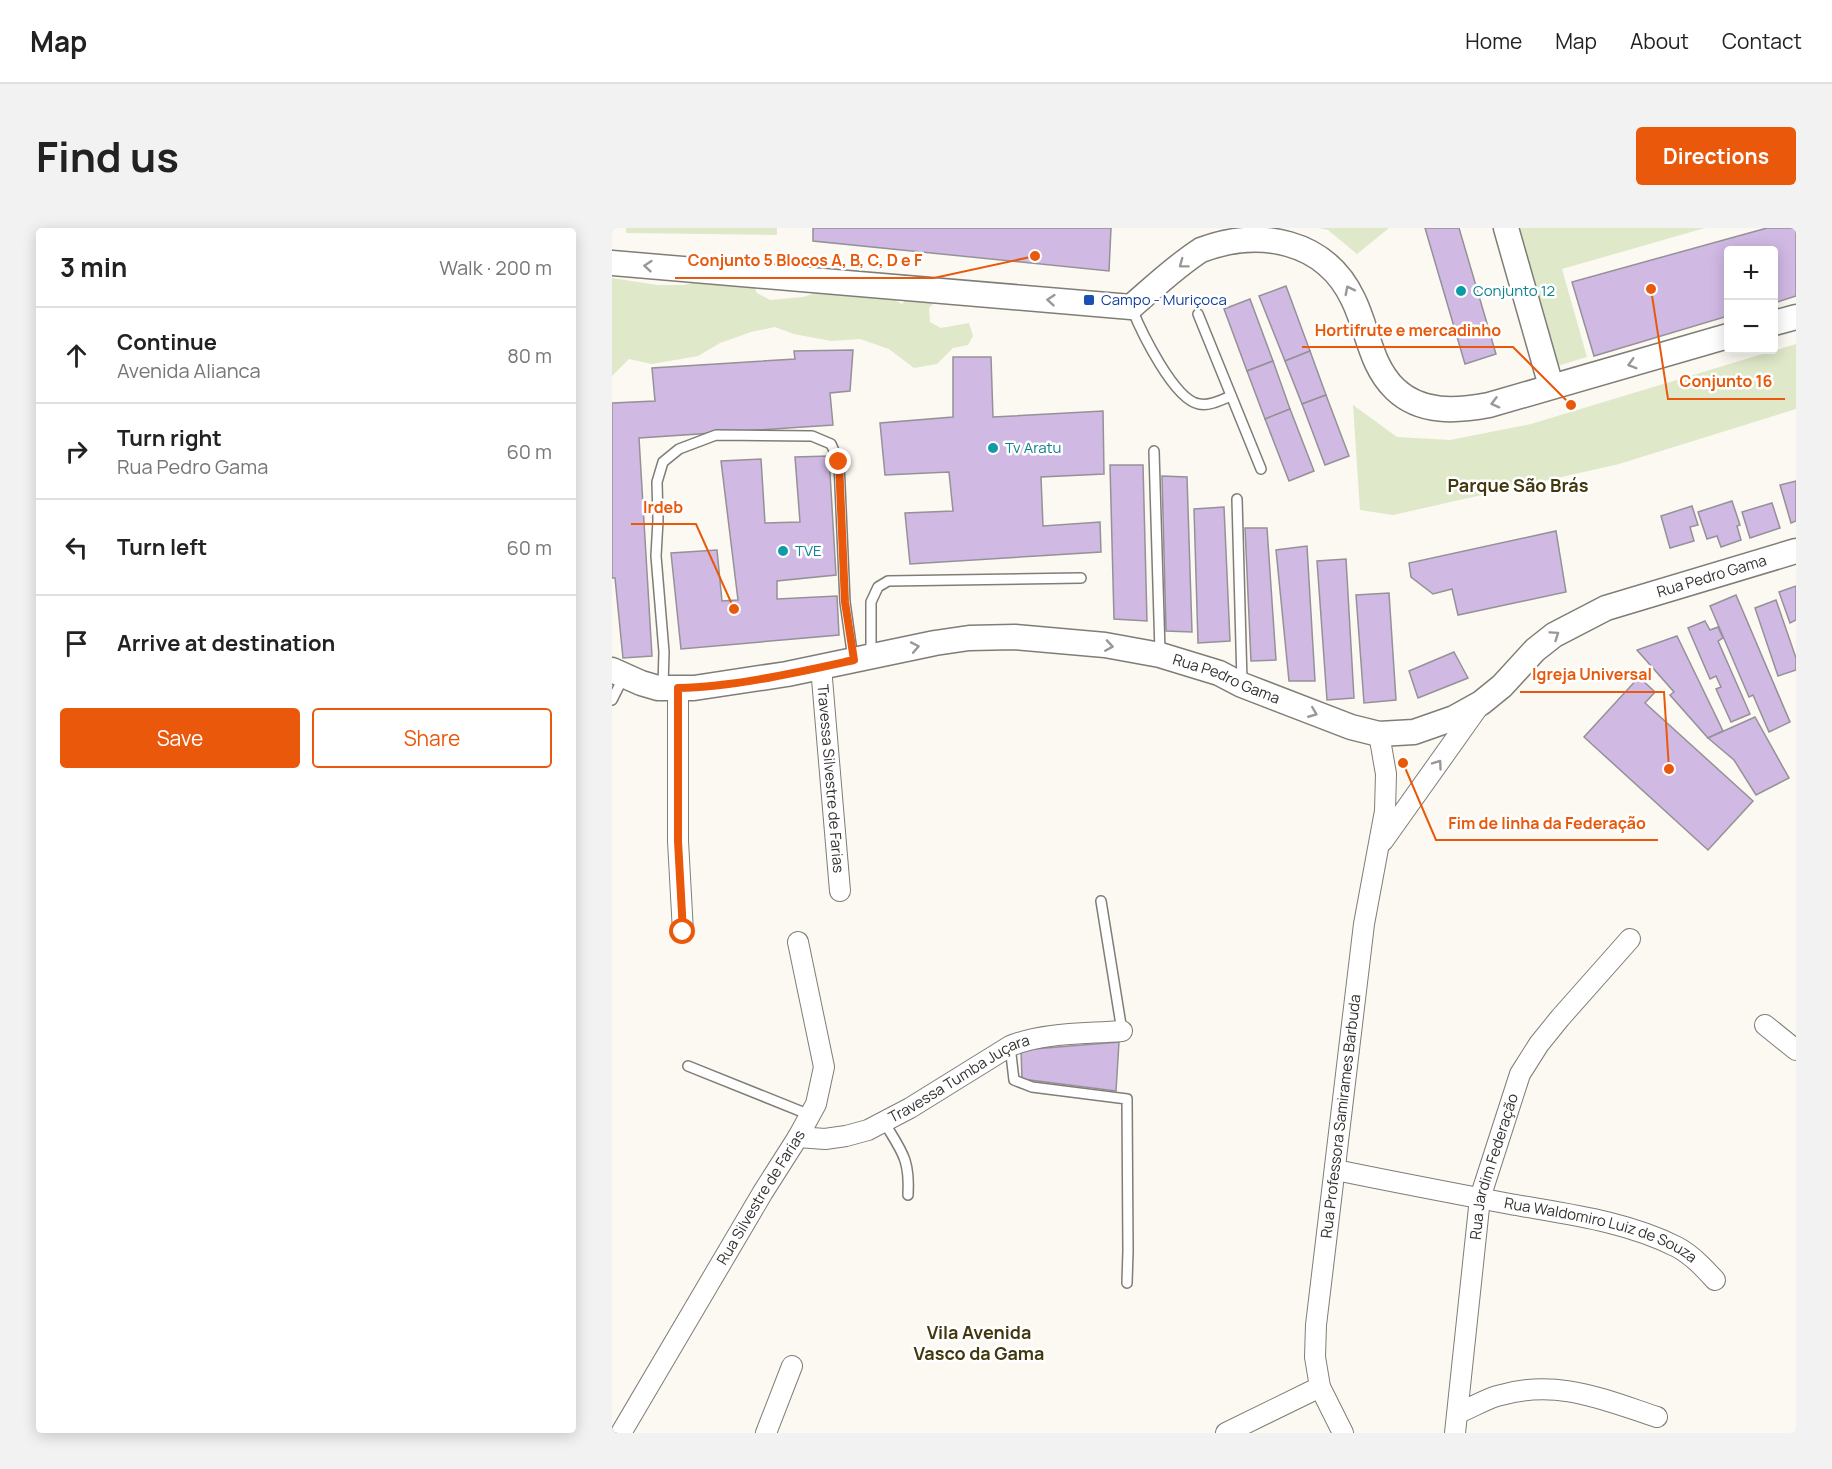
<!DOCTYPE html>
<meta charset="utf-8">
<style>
body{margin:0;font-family:Manrope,sans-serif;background:#f2f2f2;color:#222}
.controls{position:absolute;right:18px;top:18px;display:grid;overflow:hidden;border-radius:6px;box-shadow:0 3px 15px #0003}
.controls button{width:54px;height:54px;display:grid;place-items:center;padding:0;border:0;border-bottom:2px solid #e0e0e0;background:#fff;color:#222;font:30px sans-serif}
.stop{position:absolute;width:18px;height:18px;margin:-14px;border:4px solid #ea580c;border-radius:50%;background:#fff}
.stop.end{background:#ea580c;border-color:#fff;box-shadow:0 2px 6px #0008}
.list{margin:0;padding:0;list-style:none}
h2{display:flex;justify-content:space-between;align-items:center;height:78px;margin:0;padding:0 24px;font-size:26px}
h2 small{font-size:20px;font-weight:400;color:#767676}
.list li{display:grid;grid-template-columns:39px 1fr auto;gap:18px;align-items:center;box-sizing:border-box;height:96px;padding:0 24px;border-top:2px solid #e0e0e0}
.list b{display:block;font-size:22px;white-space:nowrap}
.list p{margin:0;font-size:20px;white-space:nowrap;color:#767676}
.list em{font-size:20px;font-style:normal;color:#767676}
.actions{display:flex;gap:12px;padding:18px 24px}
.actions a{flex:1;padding:14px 0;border:2px solid #ea580c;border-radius:6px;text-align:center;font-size:21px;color:#ea580c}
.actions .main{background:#ea580c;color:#fff}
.icon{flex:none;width:33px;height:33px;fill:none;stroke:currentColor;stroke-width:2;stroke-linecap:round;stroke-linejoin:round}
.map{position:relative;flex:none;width:1184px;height:1205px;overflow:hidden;border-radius:6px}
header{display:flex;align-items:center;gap:36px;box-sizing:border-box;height:84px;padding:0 30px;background:#fff;border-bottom:2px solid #e0e0e0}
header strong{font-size:28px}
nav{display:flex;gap:33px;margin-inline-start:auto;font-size:21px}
.intro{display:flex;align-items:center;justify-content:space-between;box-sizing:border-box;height:144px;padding:0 36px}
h1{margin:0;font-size:42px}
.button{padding:15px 27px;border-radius:6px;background:#ea580c;color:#fff;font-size:21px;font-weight:700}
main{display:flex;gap:36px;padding:0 36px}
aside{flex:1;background:#fff;border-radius:6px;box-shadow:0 3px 15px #0003}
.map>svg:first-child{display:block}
.green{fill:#dfe8c9}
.building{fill:#d0b9e3;stroke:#959198;stroke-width:1.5}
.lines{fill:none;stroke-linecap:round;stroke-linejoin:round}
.service-casing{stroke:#7f7d76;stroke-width:12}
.minor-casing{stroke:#7f7d76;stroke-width:22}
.tertiary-casing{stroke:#7f7d76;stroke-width:27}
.service{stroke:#fff;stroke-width:9}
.minor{stroke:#fff;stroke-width:20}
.tertiary{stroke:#fff;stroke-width:24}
.oneway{stroke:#999897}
.route{stroke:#ea580c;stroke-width:8}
.culture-dot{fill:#0f9aa8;stroke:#fff;stroke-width:2}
.transit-dot{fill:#1a4fb4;stroke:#fff;stroke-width:2}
.labels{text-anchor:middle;stroke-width:5;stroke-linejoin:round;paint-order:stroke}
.culture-label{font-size:15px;fill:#0d838f;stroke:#fff;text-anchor:start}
.transit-label{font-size:15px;fill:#164399;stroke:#fff;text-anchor:start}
.street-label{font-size:15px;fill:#33322f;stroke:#fff}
.quarter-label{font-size:18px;font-weight:bold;fill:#42370d;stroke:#fff}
.leader{fill:none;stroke:#e8590c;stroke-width:2}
.callout-dot{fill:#e8590c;stroke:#fff;stroke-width:2}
.callout-label{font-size:16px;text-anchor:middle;font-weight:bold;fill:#e8590c;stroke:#fff;stroke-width:5;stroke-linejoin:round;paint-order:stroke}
</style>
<header>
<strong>Map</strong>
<nav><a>Home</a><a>Map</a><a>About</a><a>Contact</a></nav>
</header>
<div class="intro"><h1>Find us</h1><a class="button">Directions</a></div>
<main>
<aside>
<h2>3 min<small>Walk · 200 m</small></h2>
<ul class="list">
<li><svg class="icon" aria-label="ahead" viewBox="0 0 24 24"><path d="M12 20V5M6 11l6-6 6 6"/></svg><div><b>Continue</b><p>Avenida Alianca</p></div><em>80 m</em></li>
<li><svg class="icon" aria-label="right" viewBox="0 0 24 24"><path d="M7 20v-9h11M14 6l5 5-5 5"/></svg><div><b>Turn right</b><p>Rua Pedro Gama</p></div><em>60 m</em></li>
<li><svg class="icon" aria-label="left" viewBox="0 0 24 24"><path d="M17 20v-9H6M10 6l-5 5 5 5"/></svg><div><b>Turn left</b></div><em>60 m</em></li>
<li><svg class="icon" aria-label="arrive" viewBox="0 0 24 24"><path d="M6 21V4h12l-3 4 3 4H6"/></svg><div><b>Arrive at destination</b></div></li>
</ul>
<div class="actions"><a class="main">Save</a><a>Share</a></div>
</aside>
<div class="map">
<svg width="1184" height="1205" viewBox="0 0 1184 1205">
<rect width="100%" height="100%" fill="#fbf9f1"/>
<g class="green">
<path d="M14,0H165V7L14,5Z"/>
<path d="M707,0H777L745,26L716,2Z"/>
<path d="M903,0H1093L950,41L975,129L945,138Z"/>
<path d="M0,50L45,57H72L91,52L141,55L145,65L158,72L191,69L214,62L277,69L290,76L298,67L324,73L317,80L318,94L329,100L357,95L361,108L356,117L341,120L325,136L302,140L277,121L248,111L219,113L182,106L163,99L139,104L108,115L86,128L40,136L17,131L0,148Z"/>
<path d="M1184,116V181L1007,236L781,287L748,282L741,177L785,209L838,212L919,196Z"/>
</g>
<g class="building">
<path d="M201,0H499L497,43L201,13Z"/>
<path d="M813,0H847L884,126L853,136Z"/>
<path d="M1155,0H1184V68L1162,75V22H1116V88L982,128L960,54Z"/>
<path d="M674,58L698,123L673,133L647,68Z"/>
<path d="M638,71L661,133L635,143L612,81Z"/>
<path d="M241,122L238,163L218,165L221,197L27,210L40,428L11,430L3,350H0V175L43,173L40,140L183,131L182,123Z"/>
<path d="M698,123L714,167L690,176L673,133Z"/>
<path d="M341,129H379L381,189L491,183L492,246L429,249L431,298L488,294L489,324L298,336L293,285L341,283L337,244L273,247L268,195L341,189Z"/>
<path d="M661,133L678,181L653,191L635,143Z"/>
<path d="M714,167L737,228L713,237L690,176Z"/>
<path d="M678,181L702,243L677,253L653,191Z"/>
<path d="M217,228L224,347L165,353V371L225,368L227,407L69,421L59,325L105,322L110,373L126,372L109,233L149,231L153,295L188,294L183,229Z"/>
<path d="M498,237H531L535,393L502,391Z"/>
<path d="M550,248L575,249L580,404L554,403Z"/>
<path d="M1184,253V293L1179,295L1168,257Z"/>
<path d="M1120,273L1128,297L1125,298L1129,312L1109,319L1105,308L1095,311L1086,284Z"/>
<path d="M1160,275L1168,300L1138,310L1130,284Z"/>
<path d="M1080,278L1086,297L1078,299L1082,313L1058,320L1049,288Z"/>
<path d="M612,279L618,413L586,415L582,281Z"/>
<path d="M633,300H655L664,432L639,433Z"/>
<path d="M944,303L954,364L846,387L840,361L821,366L799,349L797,335Z"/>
<path d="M695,318L703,453H677L664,322Z"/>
<path d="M734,331L742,470L715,472L705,333Z"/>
<path d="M1184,358V392L1178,395L1167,364Z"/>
<path d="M777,365L784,472L752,475L744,367Z"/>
<path d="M1124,367L1178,494L1157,504L1141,467L1137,469L1098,378Z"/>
<path d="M1164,372L1184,430V442L1166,448L1143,380Z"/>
<path d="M1093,393L1098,402L1106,399L1111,410L1106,413L1138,486L1119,494L1104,461L1109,459L1104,448L1098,451L1076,400Z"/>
<path d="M1065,408L1111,503L1096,510L1058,467L1062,464L1025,422Z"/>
<path d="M842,424L856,450L806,470L797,443Z"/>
<path d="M1027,449L1043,464L1033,475L1141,573L1096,622L972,509Z"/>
<path d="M1143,489L1177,550L1144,567L1122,532L1096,510Z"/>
<path d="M507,814L504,863L410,851L409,822Z"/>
</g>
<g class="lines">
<defs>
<g id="service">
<path d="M520,81C529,103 562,172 587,176C598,178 609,172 619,168"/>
<path d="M586,86L649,241"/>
<path d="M542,223L548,424"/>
<path d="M625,271L630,454"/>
<path d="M259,428V374L266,359L276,353L469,350"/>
<path d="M51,458L52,424L44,328L46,292L45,254L51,234L67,221L104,207L200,208L219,216L227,234L233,374L241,431"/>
<path d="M0,472L12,448"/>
<path d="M489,673L510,803"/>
<path d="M398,818L402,852L420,859L515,871L516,1023L515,1055"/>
<path d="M76,838L198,887"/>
<path d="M272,894C290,924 298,931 296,967"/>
</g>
<g id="minor">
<path id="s1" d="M209,439L228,663"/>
<path d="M66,461V613L71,704"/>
<path d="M771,613L867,478"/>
<path d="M1153,797L1184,822"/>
<path id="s2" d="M186,909L213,911L234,908L256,902L298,880L398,818C433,804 473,806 510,803"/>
<path id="s3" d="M724,942C782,954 840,965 898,976C954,986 1014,993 1065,1019C1080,1027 1092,1040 1103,1052"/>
<path d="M846,1185C859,1180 872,1172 885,1168C944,1150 990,1171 1045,1189"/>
<path id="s4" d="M9,1205L151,964L186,909L204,876L212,839L186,714"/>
<path d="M154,1205L180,1138"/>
<path d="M614,1205L708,1159"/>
<path id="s5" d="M731,1205L708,1159L703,1129L704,1097L752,696L773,583L774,546L767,506"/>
<path id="s6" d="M843,1205L868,970L908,846L927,816L948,790L1018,711"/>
</g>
<g id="tertiary">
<path d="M894,0L939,158"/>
<path d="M0,35L519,79C541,60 564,38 589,22C648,0 713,12 741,71C756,101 758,137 783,161C809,186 845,183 877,177L1116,108"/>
<path d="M1162,95L1184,89"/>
<path id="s7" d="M0,442L29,455L46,460H82L175,446L323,415L357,410L403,409L493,417L548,427L607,445L630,457L739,499L767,506L802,504L842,490L869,475L890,458L923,422L942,407L994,380L1184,323"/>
</g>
</defs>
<use href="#service" class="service-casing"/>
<use href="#minor" class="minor-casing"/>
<use href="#tertiary" class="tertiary-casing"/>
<use href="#service" class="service"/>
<use href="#minor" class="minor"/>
<use href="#tertiary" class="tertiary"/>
</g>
<defs><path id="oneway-chevron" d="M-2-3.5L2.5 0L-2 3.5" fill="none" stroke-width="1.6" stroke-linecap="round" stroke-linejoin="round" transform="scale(1.5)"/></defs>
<g class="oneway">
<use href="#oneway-chevron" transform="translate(571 36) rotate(143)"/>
<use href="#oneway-chevron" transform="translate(36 38) rotate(-175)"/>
<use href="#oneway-chevron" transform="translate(737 62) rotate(-117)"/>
<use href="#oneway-chevron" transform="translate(439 72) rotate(-175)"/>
<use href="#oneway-chevron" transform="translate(1020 136) rotate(164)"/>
<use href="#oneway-chevron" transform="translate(883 175) rotate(165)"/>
<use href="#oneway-chevron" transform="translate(943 407) rotate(-34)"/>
<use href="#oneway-chevron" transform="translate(497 418) rotate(9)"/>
<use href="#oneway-chevron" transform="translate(303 419) rotate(-11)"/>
<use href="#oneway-chevron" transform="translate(701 485) rotate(22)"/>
<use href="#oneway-chevron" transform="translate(826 536) rotate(-55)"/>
</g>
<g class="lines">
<path class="route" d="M71,704L66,613V460C122,459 187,444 242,432L233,374L227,234"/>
</g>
<g class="culture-dot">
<circle cx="849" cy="63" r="6"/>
<circle cx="381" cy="220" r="6"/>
<circle cx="171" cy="323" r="6"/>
</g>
<rect class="transit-dot" x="471" y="66" width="12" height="12" rx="3"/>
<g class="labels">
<g class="culture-label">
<text x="861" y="68">Conjunto 12</text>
<text x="393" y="225">Tv Aratu</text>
<text x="183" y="328">TVE</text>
</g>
<g class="transit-label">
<text x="489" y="77">Campo - Muriçoca</text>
</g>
<g class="street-label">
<text dy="5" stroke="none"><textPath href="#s7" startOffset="1168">Rua Pedro Gama</textPath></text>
<text dy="5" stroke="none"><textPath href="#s7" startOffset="628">Rua Pedro Gama</textPath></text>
<text dy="5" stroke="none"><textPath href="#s1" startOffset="112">Travessa Silvestre de Farias</textPath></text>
<text dy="5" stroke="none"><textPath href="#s2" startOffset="176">Travessa Tumba Juçara</textPath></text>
<text dy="5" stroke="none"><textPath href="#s5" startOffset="324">Rua Professora Samirames Barbuda</textPath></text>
<text dy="5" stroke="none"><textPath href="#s6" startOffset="270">Rua Jardim Federação</textPath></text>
<text dy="5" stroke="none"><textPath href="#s4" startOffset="274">Rua Silvestre de Farias</textPath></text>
<text dy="5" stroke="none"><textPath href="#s3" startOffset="272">Rua Waldomiro Luiz de Souza</textPath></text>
</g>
<g class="quarter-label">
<text x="906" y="264">Parque São Brás</text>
<text x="367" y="1111">Vila Avenida<tspan x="367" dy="21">Vasco da Gama</tspan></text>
</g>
</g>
<path class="leader" d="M423 28L322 50H63M959 177L901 119H690M1039 61L1056 171H1173M122 381L84 296H19M1057 541L1052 464H908M791 535L824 612H1046"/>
<g class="callout-dot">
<circle cx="423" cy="28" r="6"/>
<circle cx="959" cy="177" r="6"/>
<circle cx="1039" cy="61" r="6"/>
<circle cx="122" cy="381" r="6"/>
<circle cx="1057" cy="541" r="6"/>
<circle cx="791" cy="535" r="6"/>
</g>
<g class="callout-label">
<text x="193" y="38">Conjunto 5 Blocos A, B, C, D e F</text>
<text x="796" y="108">Hortifrute e mercadinho</text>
<text x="1114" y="159">Conjunto 16</text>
<text x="51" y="285">Irdeb</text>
<text x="980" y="452">Igreja Universal</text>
<text x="935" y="601">Fim de linha da Federação</text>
</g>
</svg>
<div class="controls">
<button>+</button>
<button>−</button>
</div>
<div class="stop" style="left:71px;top:704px"></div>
<div class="stop end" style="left:227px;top:234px"></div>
</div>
</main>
